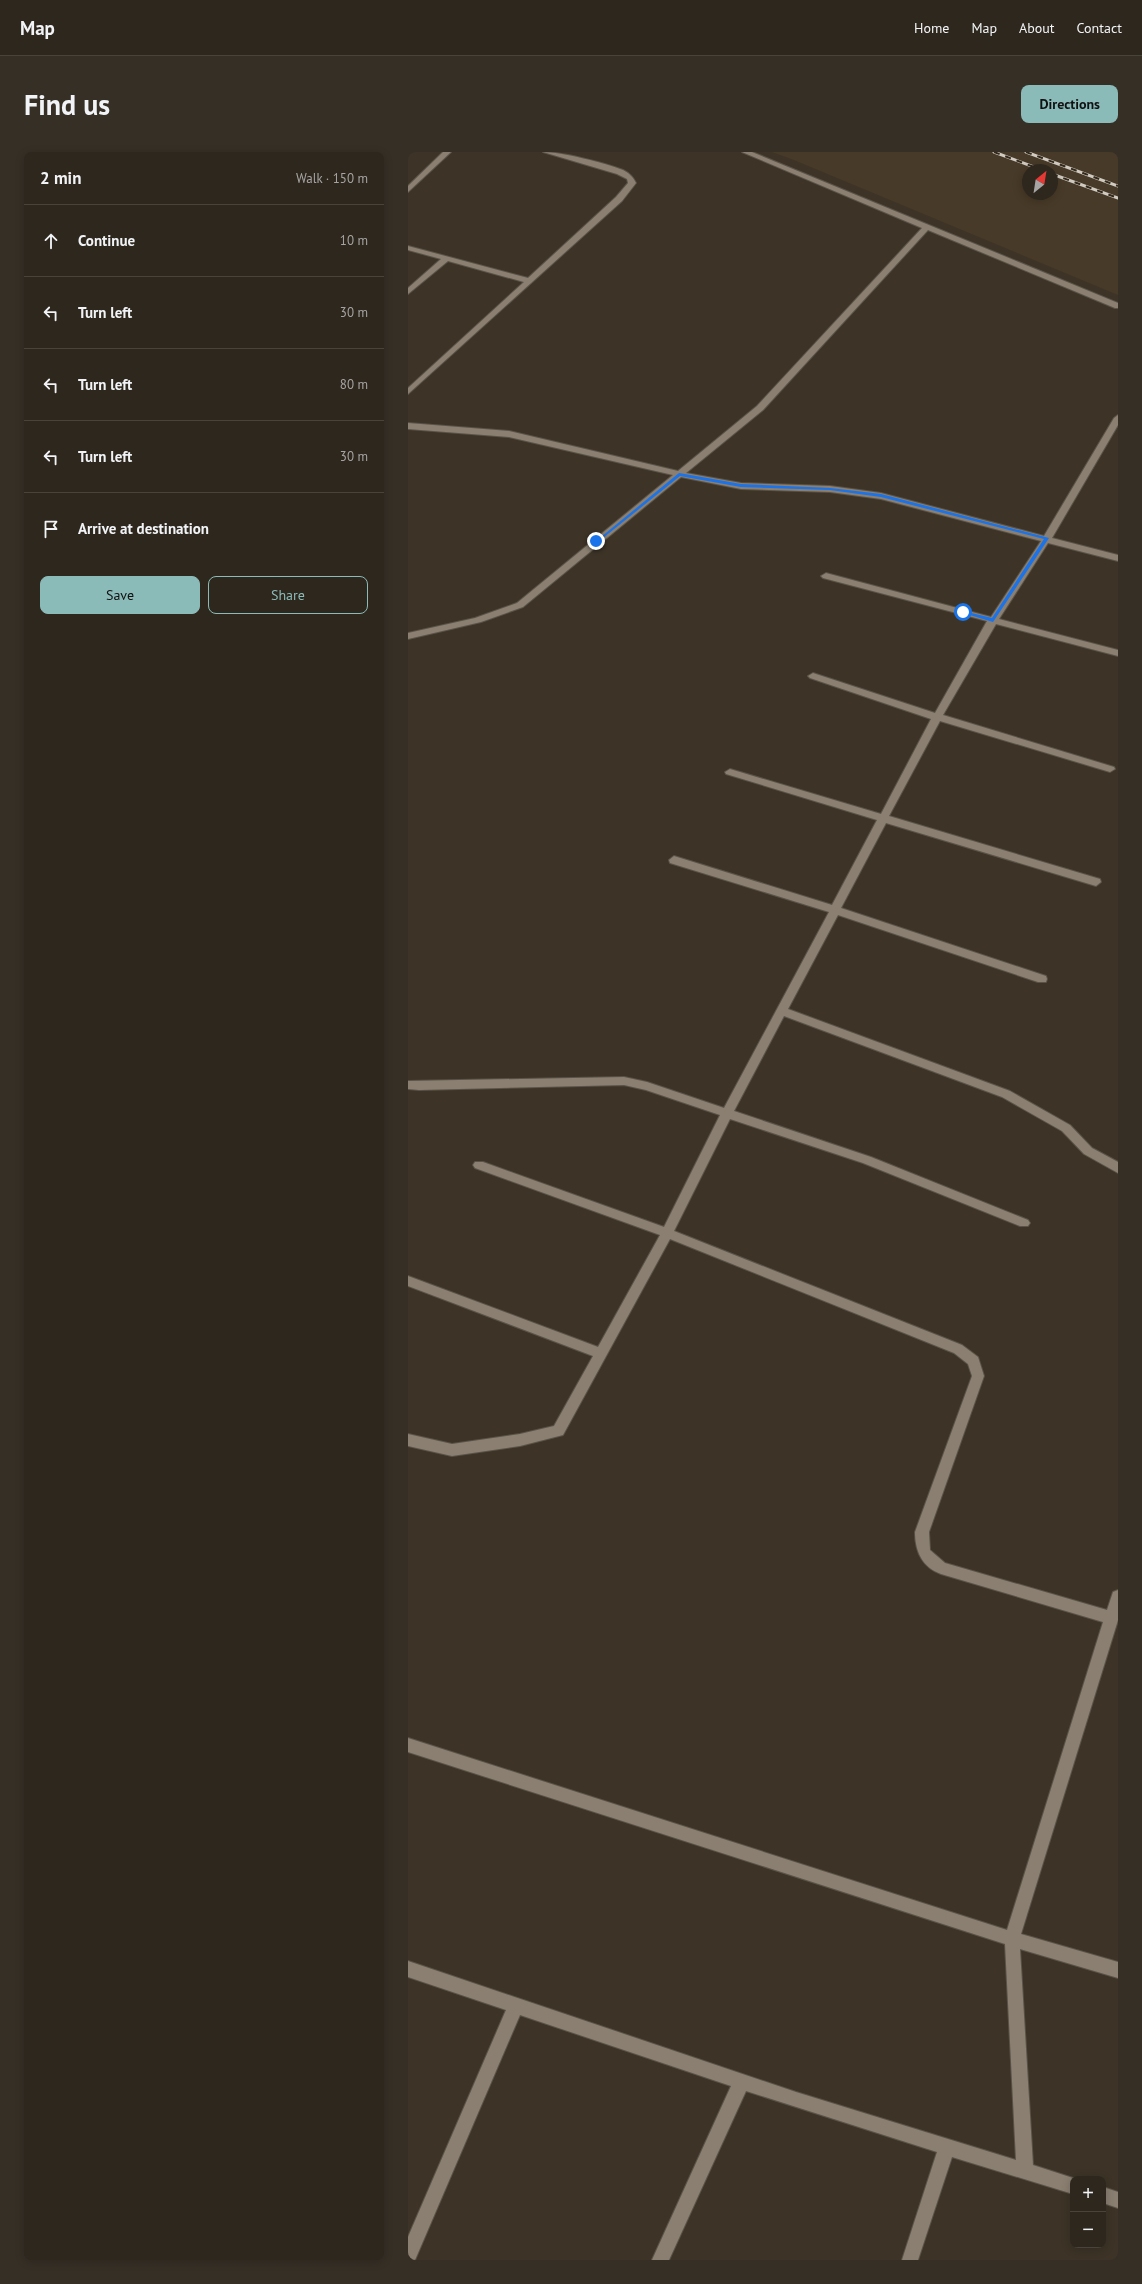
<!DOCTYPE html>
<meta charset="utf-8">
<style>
body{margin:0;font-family:"PT Sans",sans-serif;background:#362f26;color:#f1f3f6}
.controls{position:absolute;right:12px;bottom:12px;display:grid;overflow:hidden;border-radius:8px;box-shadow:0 2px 10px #0003}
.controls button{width:36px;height:36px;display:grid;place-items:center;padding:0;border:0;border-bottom:1px solid #49443b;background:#2e271d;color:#f1f3f6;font:20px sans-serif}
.compass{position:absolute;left:614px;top:12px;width:36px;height:36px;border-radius:50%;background:#2e271d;box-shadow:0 2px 10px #0003;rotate:30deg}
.stop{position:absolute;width:12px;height:12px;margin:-9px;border:3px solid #1a73e8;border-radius:50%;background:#fff}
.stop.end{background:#1a73e8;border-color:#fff;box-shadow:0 1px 4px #0008}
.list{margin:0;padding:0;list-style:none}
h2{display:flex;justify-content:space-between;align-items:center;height:52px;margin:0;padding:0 16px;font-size:17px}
h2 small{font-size:13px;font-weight:400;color:#a7a5a4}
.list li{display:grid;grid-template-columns:26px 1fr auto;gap:12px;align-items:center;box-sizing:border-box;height:72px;padding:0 16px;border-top:1px solid #49443b}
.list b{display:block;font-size:15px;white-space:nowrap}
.list em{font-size:13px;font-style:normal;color:#a7a5a4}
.actions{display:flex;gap:8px;padding:12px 16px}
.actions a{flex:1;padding:9px 0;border:1px solid #8bbbb9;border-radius:8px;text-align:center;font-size:14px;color:#8bbbb9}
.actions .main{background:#8bbbb9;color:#111}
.icon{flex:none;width:22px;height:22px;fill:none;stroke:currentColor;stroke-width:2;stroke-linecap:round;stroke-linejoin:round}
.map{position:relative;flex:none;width:710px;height:2108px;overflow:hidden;border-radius:8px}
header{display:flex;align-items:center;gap:24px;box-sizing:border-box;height:56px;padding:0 20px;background:#2e271d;border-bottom:1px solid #49443b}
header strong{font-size:19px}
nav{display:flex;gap:22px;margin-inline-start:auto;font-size:14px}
.intro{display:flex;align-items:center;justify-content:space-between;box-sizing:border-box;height:96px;padding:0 24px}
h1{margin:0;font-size:28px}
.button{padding:10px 18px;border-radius:8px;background:#8bbbb9;color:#111;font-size:14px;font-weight:700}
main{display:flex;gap:24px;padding:0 24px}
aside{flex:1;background:#2e271d;border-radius:8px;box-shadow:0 2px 10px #0003}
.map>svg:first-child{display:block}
.built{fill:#483a28;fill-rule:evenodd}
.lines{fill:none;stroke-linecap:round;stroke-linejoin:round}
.minor-casing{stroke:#5b5348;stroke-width:2}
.minor{fill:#8a7f71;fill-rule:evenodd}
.rail-casing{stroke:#d0cac1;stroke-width:3}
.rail{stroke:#332a1d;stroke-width:2;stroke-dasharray:6;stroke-linecap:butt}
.route{fill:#1a73e8}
</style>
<header>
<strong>Map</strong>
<nav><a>Home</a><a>Map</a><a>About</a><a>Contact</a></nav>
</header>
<div class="intro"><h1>Find us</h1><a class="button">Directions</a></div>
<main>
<aside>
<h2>2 min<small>Walk · 150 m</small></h2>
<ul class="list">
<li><svg class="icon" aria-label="ahead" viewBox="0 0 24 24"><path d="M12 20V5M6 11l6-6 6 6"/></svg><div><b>Continue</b></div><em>10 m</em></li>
<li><svg class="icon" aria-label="left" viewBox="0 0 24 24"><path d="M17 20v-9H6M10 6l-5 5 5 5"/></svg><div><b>Turn left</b></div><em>30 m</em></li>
<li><svg class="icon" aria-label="left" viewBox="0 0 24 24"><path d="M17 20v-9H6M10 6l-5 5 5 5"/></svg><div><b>Turn left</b></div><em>80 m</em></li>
<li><svg class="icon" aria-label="left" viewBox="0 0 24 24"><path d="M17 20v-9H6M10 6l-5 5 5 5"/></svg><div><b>Turn left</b></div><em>30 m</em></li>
<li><svg class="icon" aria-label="arrive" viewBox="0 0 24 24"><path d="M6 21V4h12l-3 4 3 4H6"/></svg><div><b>Arrive at destination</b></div></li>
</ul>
<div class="actions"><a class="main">Save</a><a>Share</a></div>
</aside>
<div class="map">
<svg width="710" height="2108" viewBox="0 0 710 2108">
<rect width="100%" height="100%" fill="#3d3427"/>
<path class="built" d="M364,0H710V143L386,8ZM620,18H644V42H620Z"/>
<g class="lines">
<defs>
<g id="minor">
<path d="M35,0H43L0,40V34Z"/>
<path d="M135,0C153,0 198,11 215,18C221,21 225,25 228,31L214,49L0,242V236L116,130L40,109L0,142V136L33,107L0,98V94L120,126L208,45L220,31L219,27L209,22Z"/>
<path d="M334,0H344L710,151V156H707L520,78L355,258L278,321L333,331L422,334L473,341L636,384L706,266L710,263V273L644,386L710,403V409L640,391L591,467L710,498V504L588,472L535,563L706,615L707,617L702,620L532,569L481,664L692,727L693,730L688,734L478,671L433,756L638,824L639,827L638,830H630L430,763L380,857L602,939L662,973L684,996L710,1010V1021L676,1002L654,979L594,945L376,864L326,959L463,1005L620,1068L622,1071L620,1074H612L455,1011L322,967L266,1079L554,1193L570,1205L576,1224L521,1380L522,1398L537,1411L699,1458L705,1440L710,1438V1468L613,1782L710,1810V1826L612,1797L625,2013L668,2027H665V2042L544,2005L510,2108H494L529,2000L338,1939L261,2108H244L323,1934L112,1863L7,2108H0V2085L98,1858L0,1825V1809L388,1940L608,2008L597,1792L0,1600V1586L599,1778L695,1470L533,1422C514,1415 507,1399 507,1380L564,1224L560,1212L546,1201L262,1087L155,1283L112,1294L44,1304L0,1294V1282L44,1292L112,1282L146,1274L185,1204L0,1134V1124L190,1195L252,1083L67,1016L65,1013L67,1010H75L256,1075L312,963L238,938L216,933L11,938L0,937V929L216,925L239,930L316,956L421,760L262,711L261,708L266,704L424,753L469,668L318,622L317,620L322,617L473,662L523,567L402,526L400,524L405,521L408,522L527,561L579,469L415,426L413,424L418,421L583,465L633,389L473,347L422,340L333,337L273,325L115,455L73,470L0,487V481L67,466L109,451L265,323L101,285L0,277V271L101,279L270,319L349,254L514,76Z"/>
<path d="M695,2035L710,2040V2056L695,2051Z"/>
</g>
</defs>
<use href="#minor" class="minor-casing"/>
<use href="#minor" class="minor"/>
<defs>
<g id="rail">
<path d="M586,0L634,18"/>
<path d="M618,0L710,34"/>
<path d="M644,22L710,46"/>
</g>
</defs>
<use href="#rail" class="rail-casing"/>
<use href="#rail" class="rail"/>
</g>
<path class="route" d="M271,321L333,332L422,336L473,342L641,386L585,470L552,460L555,459L584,466L636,387L473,345L422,338L333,335L272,324L190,390H187Z"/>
</svg>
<div class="controls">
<button>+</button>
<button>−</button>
</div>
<svg class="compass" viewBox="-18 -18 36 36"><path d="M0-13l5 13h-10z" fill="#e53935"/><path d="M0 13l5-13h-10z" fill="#a7a5a4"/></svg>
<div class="stop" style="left:555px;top:460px"></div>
<div class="stop end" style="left:188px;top:389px"></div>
</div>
</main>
